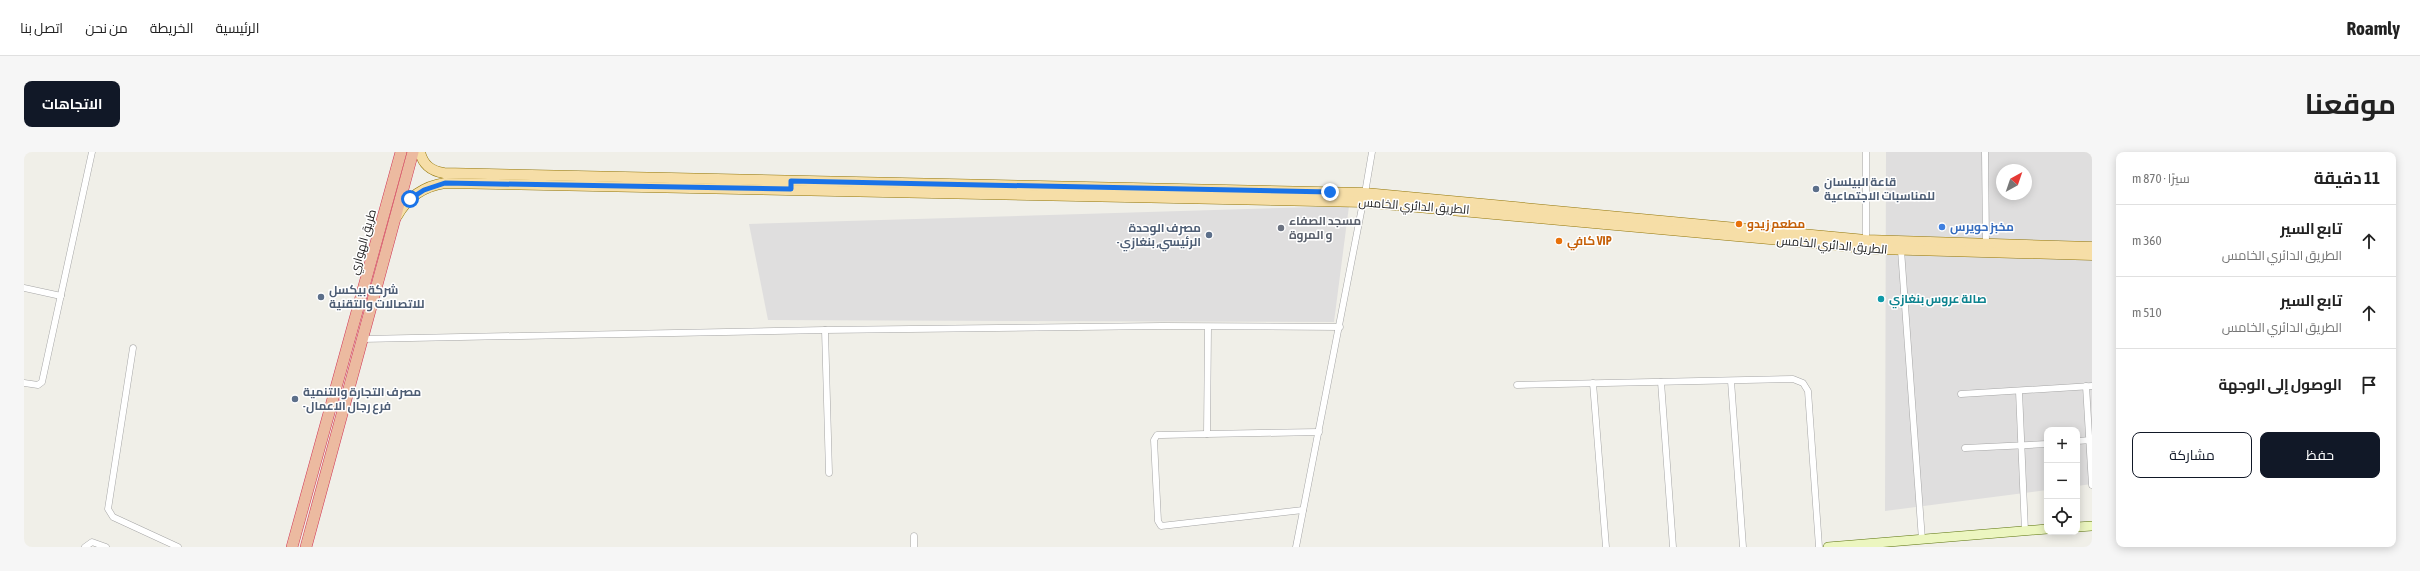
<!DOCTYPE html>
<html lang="ar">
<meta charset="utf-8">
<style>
body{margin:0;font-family:"Asap Condensed",Cairo,sans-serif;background:#f6f6f6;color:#222;direction:rtl}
.controls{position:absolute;right:12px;bottom:12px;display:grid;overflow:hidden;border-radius:8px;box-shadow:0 2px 10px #0003}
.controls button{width:36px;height:36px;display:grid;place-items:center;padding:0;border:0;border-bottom:1px solid #e0e0e0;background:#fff;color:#222;font:20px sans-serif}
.compass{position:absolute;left:1972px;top:12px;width:36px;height:36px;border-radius:50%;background:#fff;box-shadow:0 2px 10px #0003;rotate:40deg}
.stop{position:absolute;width:12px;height:12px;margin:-9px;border:3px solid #1a73e8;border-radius:50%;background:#fff}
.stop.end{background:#1a73e8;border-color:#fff;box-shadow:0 1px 4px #0008}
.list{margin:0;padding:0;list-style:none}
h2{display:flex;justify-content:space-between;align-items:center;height:52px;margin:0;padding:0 16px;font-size:17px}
h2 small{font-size:13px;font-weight:400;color:#767676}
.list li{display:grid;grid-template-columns:26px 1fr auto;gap:12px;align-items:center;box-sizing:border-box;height:72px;padding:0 16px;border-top:1px solid #e0e0e0}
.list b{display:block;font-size:15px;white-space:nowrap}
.list p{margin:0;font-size:13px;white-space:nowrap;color:#767676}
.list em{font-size:13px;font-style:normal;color:#767676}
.actions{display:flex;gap:8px;padding:12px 16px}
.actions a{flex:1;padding:9px 0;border:1px solid #111827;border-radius:8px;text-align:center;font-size:14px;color:#111827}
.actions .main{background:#111827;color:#fff}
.icon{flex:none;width:22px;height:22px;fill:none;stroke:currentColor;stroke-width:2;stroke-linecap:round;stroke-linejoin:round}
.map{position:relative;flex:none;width:2068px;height:395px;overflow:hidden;direction:ltr;border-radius:8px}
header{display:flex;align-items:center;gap:24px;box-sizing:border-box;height:56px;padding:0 20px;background:#fff;border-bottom:1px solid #e0e0e0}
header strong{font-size:19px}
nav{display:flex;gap:22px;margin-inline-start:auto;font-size:14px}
.intro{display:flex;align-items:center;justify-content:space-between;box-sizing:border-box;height:96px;padding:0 24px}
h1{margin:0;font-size:28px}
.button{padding:10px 18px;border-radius:8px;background:#111827;color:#fff;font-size:14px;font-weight:700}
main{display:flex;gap:24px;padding:0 24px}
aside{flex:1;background:#fff;border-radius:8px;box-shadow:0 2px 10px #0003}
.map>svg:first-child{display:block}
.residential{fill:#dfdede;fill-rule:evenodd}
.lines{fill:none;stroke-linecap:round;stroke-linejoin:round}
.minor-casing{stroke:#a5a5a5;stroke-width:7}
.secondary-casing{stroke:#5b730c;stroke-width:10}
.primary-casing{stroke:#93770a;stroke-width:11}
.trunk-casing{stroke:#d03355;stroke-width:12}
.minor{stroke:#fff;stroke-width:6}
.secondary{stroke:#ecf6c0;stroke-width:9}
.primary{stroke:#f6dea7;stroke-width:10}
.trunk{stroke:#ecbaa0;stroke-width:11}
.route{stroke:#1a73e8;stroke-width:5}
.service-dot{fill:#5c6f8a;stroke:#fff;stroke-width:1.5}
.food-dot{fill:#e8710a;stroke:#fff;stroke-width:1.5}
.shop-dot{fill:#3f7fe0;stroke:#fff;stroke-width:1.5}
.worship-dot{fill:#6b7280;stroke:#fff;stroke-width:1.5}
.culture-dot{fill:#0f9aa8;stroke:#fff;stroke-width:1.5}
.labels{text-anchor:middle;stroke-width:3;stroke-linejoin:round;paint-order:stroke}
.service-label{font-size:12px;font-weight:bold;fill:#4e5e75;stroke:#fff;text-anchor:start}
.street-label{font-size:12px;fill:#212121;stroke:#fff}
.worship-label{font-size:12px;font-weight:bold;fill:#5b616d;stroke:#fff;text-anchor:start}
.food-label{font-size:12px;font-weight:bold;fill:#c56008;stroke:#fff;text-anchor:start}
.shop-label{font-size:12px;font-weight:bold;fill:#366cbe;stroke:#fff;text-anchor:start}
.culture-label{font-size:12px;font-weight:bold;fill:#0d838f;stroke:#fff;text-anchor:start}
</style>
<header>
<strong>Roamly</strong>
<nav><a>الرئيسية</a><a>الخريطة</a><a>من نحن</a><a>اتصل بنا</a></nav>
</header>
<div class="intro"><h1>موقعنا</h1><a class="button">الاتجاهات</a></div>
<main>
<aside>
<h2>11 دقيقة<small>سيرًا · 870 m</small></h2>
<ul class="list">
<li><svg class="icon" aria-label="ahead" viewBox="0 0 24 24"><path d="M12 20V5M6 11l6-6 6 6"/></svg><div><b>تابع السير</b><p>الطريق الدائري الخامس</p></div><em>360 m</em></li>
<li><svg class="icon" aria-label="ahead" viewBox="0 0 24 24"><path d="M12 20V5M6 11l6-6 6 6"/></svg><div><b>تابع السير</b><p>الطريق الدائري الخامس</p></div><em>510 m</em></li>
<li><svg class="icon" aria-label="arrive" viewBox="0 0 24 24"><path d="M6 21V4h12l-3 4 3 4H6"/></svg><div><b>الوصول إلى الوجهة</b></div></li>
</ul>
<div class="actions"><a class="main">حفظ</a><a>مشاركة</a></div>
</aside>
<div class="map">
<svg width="2068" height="395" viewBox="0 0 2068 395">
<rect width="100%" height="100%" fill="#f0efe8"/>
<g class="residential">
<path d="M1862,0H2068V332L2053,334V278H2023V338L1861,359ZM1978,18H2002V42H1978Z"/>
<path d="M1325,54L1310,170L744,168L725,72Z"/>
</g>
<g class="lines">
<defs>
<g id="minor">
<path d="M1961,0L1962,92"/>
<path d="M1341,41L1348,0"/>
<path d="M1842,88V0"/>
<path d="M1877,98L1898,388"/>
<path d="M0,136L37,144"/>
<path d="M1184,176L1183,282L1295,280"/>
<path d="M801,178L805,321"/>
<path d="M338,187L801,178L1138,174L1316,175"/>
<path d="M109,196L84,357L89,365L154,395"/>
<path d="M1707,229L1719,395"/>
<path d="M1637,230L1649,395"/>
<path d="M0,231L14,233L18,230L68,0"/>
<path d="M1569,231L1582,395"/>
<path d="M1493,233L1769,227L1779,231L1784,239L1795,395"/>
<path d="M2062,234L2068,333"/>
<path d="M1995,239L2001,379"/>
<path d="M1937,242L2068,234"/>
<path d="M1183,282L1138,283H1133L1130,288L1134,369L1137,374L1279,358"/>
<path d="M2053,289L2067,288"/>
<path d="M1941,296L2023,292"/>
<path d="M890,384V395"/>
<path d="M61,395L68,390L82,395"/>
<path d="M1272,395L1339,50"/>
</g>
<g id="secondary">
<path d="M2053,375L2068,374"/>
<path d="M1804,395L2023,377"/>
</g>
<g id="primary">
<path d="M396,0C399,13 407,19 420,21L1341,41L1842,88L2068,95"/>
<path d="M373,64C383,46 400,34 421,31L1339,50L1854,97L2068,103"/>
</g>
<g id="trunk">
<path d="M268,395L377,0"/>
<path d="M282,395L389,0"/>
</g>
</defs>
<use href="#minor" class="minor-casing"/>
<use href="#secondary" class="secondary-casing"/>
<use href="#primary" class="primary-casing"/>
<use href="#trunk" class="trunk-casing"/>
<use href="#minor" class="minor"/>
<use href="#secondary" class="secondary"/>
<use href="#primary" class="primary"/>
<use href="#trunk" class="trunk"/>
</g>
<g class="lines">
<path class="route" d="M386,47L400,38L421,31L767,37V29L1306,40"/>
</g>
<g class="service-dot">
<circle cx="1792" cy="37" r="4"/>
<circle cx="1185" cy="83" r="4"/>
<circle cx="297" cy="145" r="4"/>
<circle cx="271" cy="247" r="4"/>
</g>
<g class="food-dot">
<circle cx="1715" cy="72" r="4"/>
<circle cx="1535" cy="89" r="4"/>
</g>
<circle class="shop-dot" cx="1918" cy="75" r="4"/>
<circle class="worship-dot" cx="1257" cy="76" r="4"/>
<circle class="culture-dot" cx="1857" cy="147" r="4"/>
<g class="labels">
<g class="service-label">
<text x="1800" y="34">قاعة البيلسان<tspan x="1800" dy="14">للمناسبات الاجتماعية</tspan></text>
<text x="1177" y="80" text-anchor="end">مصرف الوحدة<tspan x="1177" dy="14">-الرئيسي, بنغازي</tspan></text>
<text x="305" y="142">شركة بيكسل<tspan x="305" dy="14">للاتصالات والتقنية</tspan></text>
<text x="279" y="244">مصرف التجارة والتنمية<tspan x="279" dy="14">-فرع رجال الاعمال</tspan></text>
</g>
<g class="street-label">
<text transform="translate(1390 54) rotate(4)" y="4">الطريق الدائري الخامس</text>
<text transform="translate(339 90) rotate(-74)" y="4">طريق الهواري</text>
<text transform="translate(1808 93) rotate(5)" y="4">الطريق الدائري الخامس</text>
</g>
<g class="worship-label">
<text x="1265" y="73">مسجد الصفاء<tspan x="1265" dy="14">و المروة</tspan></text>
</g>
<g class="food-label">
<text x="1723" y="76">مطعم زيدو</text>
<text x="1543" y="93">كافي VIP</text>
</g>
<g class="shop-label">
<text x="1926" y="79">مخبز حويرس</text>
</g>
<g class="culture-label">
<text x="1865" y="151">صالة عروس بنغازي</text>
</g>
</g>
</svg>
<div class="controls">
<button>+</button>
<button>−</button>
<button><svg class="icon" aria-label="locate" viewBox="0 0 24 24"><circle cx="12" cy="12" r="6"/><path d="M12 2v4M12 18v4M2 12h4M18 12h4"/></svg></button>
</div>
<svg class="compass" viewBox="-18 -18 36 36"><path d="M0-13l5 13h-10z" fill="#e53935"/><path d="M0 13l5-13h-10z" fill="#767676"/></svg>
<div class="stop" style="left:386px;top:47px"></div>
<div class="stop end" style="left:1306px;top:40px"></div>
</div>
</main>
